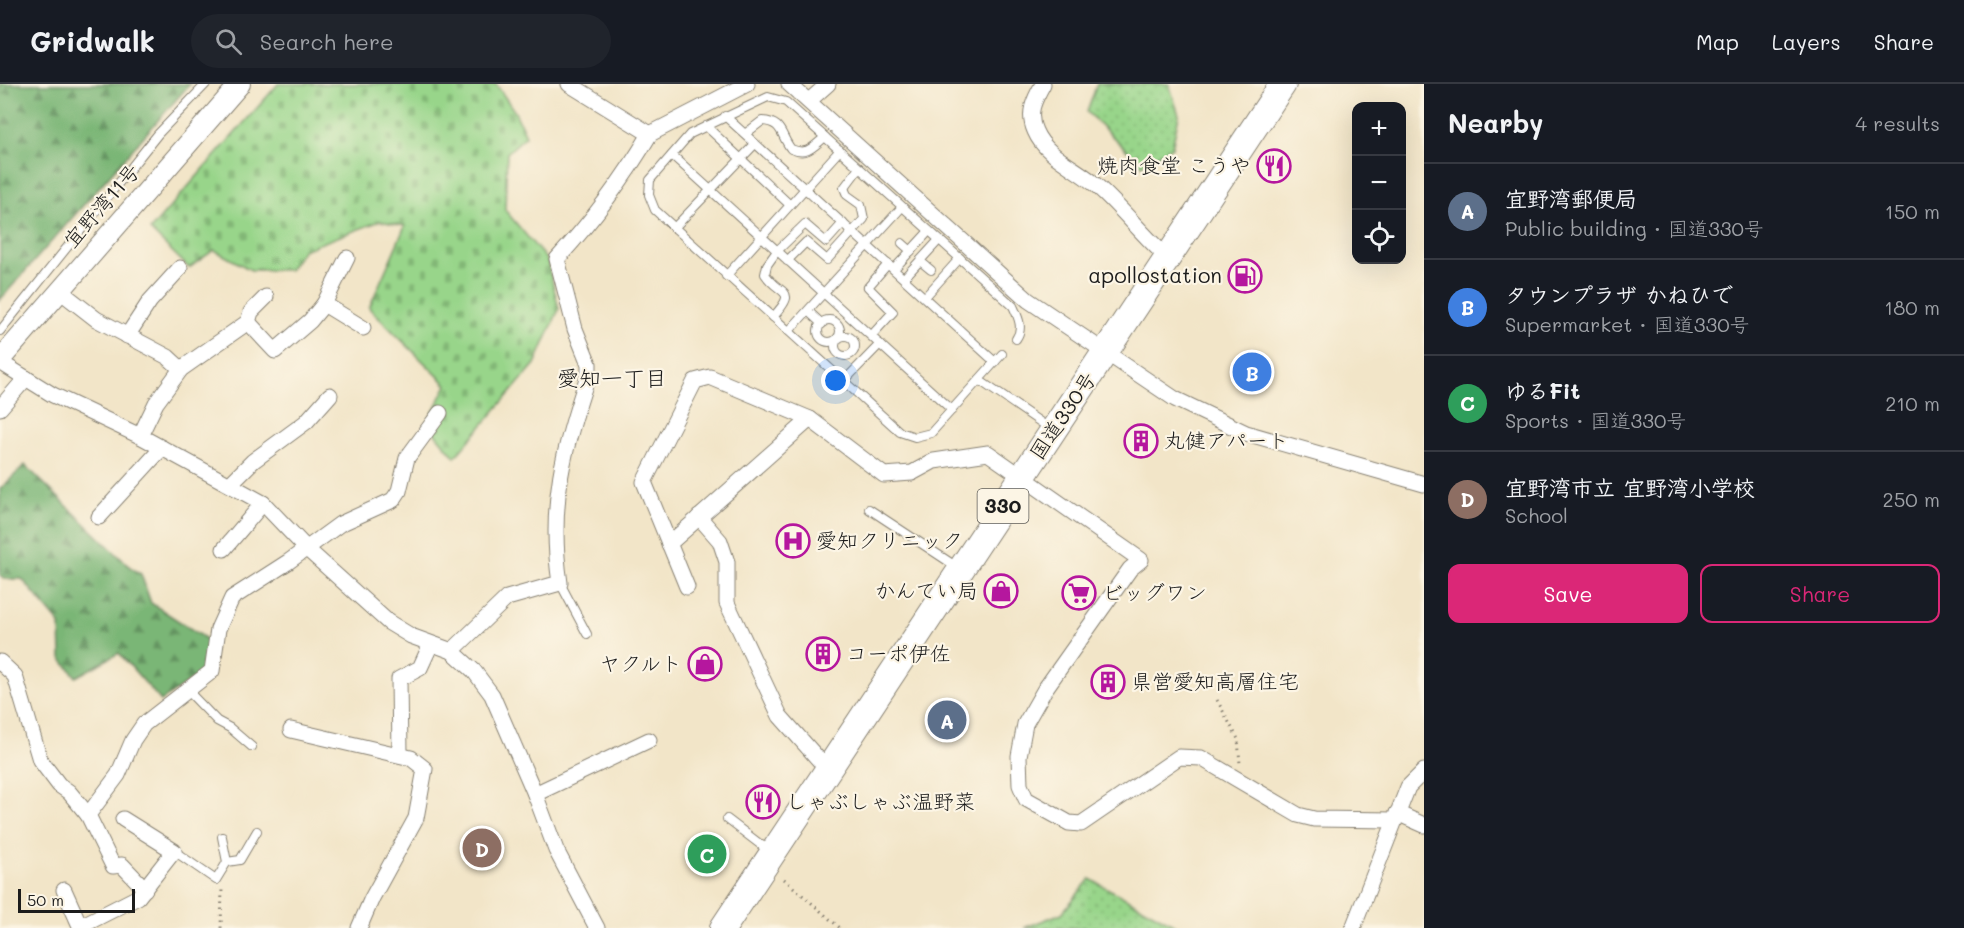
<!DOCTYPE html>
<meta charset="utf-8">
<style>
body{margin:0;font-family:Mali,"Klee One",sans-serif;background:#20242c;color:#f1f3f6}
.controls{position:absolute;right:18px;top:18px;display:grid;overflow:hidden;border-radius:12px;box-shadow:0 6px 24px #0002}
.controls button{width:54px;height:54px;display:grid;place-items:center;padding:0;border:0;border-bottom:2px solid #363941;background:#171b24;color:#f1f3f6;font:30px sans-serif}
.scale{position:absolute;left:18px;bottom:15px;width:117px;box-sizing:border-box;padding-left:6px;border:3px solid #1c1c1c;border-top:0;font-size:16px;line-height:21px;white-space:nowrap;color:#1c1c1c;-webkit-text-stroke:4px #fcf5e5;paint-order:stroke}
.you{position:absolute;left:836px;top:297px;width:21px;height:21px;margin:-15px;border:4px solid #fff;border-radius:50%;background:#1a73e8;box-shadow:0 0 0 9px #1a73e833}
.badge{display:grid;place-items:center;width:39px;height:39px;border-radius:50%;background:#db2777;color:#fff;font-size:20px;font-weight:700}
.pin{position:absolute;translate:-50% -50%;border:3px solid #fff;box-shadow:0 2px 6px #0006}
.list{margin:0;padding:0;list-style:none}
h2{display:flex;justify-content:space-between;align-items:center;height:78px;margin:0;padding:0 24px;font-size:26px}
h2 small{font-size:20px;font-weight:400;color:#9ea1a6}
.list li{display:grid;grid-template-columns:39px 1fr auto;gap:18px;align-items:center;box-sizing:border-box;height:96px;padding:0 24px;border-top:2px solid #363941}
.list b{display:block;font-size:22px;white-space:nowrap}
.list p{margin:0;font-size:20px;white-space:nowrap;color:#9ea1a6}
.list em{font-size:20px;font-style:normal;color:#9ea1a6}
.actions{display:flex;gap:12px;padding:18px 24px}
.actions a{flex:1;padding:14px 0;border:2px solid #db2777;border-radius:12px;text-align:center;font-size:21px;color:#db2777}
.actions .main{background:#db2777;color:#fff}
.icon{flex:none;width:33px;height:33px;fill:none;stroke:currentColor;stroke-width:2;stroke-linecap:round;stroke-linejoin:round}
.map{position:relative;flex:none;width:1424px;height:844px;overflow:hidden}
header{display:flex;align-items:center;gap:36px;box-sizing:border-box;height:84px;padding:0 30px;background:#171b24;border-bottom:2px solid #363941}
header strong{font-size:28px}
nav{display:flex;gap:33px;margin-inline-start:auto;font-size:21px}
.search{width:420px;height:54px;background:#20242c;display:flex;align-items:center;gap:15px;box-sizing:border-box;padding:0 21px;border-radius:33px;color:#9ea1a6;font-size:22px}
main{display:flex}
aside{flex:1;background:#171b24}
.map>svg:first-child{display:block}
.forest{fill:url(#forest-firs);stroke:#4b6949;stroke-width:1.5}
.cemetery{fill:url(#cemetery-stones);stroke:#5a7853;stroke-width:1.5}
.park{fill:url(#park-dots);stroke:#5a7853;stroke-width:1.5}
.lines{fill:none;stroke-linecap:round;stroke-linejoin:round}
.service-casing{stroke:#878072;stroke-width:10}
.minor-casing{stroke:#878072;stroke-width:17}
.tertiary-casing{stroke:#878072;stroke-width:22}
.trunk-casing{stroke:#878072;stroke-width:28}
.path{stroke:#878072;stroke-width:3;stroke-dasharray:1.5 4.5;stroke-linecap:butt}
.service{stroke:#fff;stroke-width:8}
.minor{stroke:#fff;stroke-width:15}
.tertiary{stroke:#fff;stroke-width:20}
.trunk{stroke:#fff;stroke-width:26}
.labels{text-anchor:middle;stroke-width:4.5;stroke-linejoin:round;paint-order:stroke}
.shield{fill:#fcf5e5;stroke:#5f5d58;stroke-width:1.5}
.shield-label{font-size:20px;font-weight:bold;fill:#1c1c1c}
.poi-label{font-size:21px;fill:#1c1c1c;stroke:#fcf5e5;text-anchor:start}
.street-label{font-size:21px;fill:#1c1c1c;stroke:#fcf5e5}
.neighbourhood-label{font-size:22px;fill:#1c1c1c;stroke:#fcf5e5}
</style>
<header>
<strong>Gridwalk</strong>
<div class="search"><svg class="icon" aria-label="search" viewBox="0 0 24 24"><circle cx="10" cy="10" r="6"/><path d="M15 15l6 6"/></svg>Search here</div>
<nav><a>Map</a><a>Layers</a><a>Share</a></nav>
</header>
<main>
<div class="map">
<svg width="1424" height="844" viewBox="0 0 1424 844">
<defs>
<pattern id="forest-firs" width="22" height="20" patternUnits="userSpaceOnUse" patternTransform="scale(1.5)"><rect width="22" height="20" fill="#7ab676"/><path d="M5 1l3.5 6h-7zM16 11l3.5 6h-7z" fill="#639360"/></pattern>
<pattern id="cemetery-stones" width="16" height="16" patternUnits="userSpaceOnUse" patternTransform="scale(1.5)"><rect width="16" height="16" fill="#98d58a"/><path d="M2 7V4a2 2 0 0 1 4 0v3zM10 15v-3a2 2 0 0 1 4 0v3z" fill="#82b676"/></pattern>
<pattern id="park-dots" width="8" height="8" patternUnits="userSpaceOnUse" patternTransform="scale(1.5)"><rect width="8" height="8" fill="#98d58a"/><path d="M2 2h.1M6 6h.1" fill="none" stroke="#82b676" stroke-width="1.8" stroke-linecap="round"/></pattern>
</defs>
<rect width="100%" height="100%" fill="#fcf5e5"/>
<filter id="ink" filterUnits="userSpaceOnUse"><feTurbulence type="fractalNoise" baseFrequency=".0167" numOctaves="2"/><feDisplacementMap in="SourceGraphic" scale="12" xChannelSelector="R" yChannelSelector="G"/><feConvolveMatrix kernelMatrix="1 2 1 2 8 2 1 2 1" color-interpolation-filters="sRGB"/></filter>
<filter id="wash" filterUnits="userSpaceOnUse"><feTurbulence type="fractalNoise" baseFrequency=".008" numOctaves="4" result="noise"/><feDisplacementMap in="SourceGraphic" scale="24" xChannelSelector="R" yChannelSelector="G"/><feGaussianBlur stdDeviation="1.35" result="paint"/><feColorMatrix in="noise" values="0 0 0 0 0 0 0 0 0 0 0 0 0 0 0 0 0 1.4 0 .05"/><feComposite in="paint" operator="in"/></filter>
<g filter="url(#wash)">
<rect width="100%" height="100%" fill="#f2e5c8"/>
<g class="forest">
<path d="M0,0H190L0,216Z"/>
<path d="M25,381L130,483L141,490L151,519L211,558L208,584L161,617L119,569L76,593L61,574L60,540L22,495H4L0,491V405Z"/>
</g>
<path class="cemetery" d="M278,0H496L515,28L526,52L507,69L505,126L547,176L559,225L535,280L455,373L427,340L447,301L369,224L405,142L380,137L303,166L289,186H251L214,166L189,184L150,146Z"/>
<g class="park">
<path d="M1097,0H1169L1179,31L1172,63L1142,81L1087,28Z"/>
<path d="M1090,795L1181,844H1024L1062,829Z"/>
</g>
</g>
<g filter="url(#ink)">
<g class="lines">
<defs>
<g id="service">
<path d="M725,32L995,278"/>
<path d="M706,42L790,121"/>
<path d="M745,50L762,37C783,38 780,51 791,65C807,72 813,63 825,53"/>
<path d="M672,71L952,326"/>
<path d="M674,144L755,60"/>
<path d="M902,159L911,167"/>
<path d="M787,177L806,158L827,176L864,135L861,121L847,111L844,104L859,84"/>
<path d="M920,177L931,186"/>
<path d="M894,185L929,147"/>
<path d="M726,192L840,66"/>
<path d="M904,194L939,156"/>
<path d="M925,213L960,174"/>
<path d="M808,227L822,240"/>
<path d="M773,233C800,204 779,212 765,190L767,181L777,167L805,140L826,158L843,139"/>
<circle cx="829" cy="247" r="11"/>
<path d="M0,247L158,50L206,0"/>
<path d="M789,247L902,123"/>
<path d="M871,252L893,228L868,203L888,180"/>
<circle cx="845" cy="262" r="10"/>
<path d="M1002,270L931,349L915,353L900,348L655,126L649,111L650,96L690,50L768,13L786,18L1013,222C1018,233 1024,244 1016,255"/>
<path d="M979,296L1049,344"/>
<path d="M844,297L880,260"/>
<path d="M869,425L957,483"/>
<path d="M560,499L587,550"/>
<path d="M188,607L217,637L230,644L252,663"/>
<path d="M727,735L769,767"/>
<path d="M222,753L227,778"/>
<path d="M174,767L216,796L227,778L240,776L257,747"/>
</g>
<g id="minor">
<path d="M569,0L650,50L747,0"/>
<path d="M789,0L1028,216L1175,315L1246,349L1424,400"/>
<path d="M1043,0C1034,16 1027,29 1035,47C1046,73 1077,84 1097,102C1122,124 1143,152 1168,174"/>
<path d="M810,16L828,0"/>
<path d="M60,207L96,235L168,273L181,285"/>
<path d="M324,220L363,244"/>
<path d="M248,238L275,267L310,237L324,220L347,174"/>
<path d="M127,252L150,217L180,184"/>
<path d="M0,278L53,311L140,352L263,419L307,465L388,538L411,552L452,567L474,587L492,611L535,710L556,766L597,844"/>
<path d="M0,324L26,294"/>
<path d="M140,352L156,319L181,285L248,238L251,228L266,213"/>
<path d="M230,400L253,377L306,338L330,311"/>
<path d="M99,433L162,364"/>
<path d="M699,433L720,457L727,478V519L780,632L828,686"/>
<path d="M669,460L810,335"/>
<path d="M224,465L263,419"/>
<path d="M687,503L644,398L695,297L710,293L810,335L884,391L912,389L934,377L988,369L1141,476L1130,485L1045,605L1025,640L1019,672L1020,701L1026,715L1069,739L1081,740L1179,673L1201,674L1298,731L1314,735L1394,736"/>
<path d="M452,567L507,514L560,499C548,421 564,362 589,289V280L575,245L557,175C593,136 623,96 650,50"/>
<path d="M0,578L15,592L40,676L59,701L69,708L88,731"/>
<path d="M291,646L411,674L425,685L416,734L372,814L359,844"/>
<path d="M400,671L399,595L420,584L431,560"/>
<path d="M535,710L649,656"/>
<path d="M1397,729L1424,741"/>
<path d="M145,805L122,781L113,782L88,731L118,691L133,656L144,640L212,587L218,545L232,514L288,478L340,440L393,416L399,407L407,374L440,329"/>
<path d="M64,806L81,844"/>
<path d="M81,842L138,813L174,767L123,735"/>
<path d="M1353,844L1408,703L1424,687"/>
</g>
<path id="tertiary" d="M0,276L240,0"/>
<path id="trunk" d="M723,844L1283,0"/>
</defs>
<use href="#service" class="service-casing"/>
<use href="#minor" class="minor-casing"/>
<use href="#tertiary" class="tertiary-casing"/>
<use href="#trunk" class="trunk-casing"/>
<g class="path">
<path d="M1217,616L1238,655L1240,680"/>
<path d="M784,795L840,844"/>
<path d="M221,844L222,804"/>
</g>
<use href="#service" class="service"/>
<use href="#minor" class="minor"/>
<use href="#tertiary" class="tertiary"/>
<use href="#trunk" class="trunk"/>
</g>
</g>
<defs>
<symbol id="restaurant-ring" viewBox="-11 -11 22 22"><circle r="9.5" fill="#fcf5e5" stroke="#b5179e" stroke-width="1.5"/><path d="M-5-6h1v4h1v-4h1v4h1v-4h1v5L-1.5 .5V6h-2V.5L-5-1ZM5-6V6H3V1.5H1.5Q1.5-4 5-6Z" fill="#b5179e"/></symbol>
<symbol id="fuel-ring" viewBox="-11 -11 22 22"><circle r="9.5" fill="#fcf5e5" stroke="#b5179e" stroke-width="1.5"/><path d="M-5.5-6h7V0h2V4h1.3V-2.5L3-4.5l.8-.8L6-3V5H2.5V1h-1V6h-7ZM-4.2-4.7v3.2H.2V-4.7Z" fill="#b5179e"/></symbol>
<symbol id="building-ring" viewBox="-11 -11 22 22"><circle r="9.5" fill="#fcf5e5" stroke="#b5179e" stroke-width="1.5"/><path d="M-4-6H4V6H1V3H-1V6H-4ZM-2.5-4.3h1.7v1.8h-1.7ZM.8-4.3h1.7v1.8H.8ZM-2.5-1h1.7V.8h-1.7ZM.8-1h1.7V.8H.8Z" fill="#b5179e"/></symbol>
<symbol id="hospital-ring" viewBox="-11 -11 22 22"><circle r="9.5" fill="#fcf5e5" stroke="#b5179e" stroke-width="1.5"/><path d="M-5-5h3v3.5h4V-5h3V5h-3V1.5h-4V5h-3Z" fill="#b5179e"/></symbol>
<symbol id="shop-ring" viewBox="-11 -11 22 22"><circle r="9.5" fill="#fcf5e5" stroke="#b5179e" stroke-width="1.5"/><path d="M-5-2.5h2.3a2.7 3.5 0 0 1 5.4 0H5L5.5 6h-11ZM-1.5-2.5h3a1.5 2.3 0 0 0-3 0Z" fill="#b5179e"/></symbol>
<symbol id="supermarket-ring" viewBox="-11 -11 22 22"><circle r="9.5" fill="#fcf5e5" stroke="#b5179e" stroke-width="1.5"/><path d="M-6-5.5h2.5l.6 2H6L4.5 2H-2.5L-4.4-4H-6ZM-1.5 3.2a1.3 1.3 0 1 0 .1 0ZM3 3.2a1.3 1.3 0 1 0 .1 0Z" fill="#b5179e"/></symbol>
</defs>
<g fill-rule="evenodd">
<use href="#restaurant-ring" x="1255" y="63" width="38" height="38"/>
<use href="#fuel-ring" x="1226" y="173" width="38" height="38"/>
<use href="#building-ring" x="1122" y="338" width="38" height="38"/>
<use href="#hospital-ring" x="774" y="438" width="38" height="38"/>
<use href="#shop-ring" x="982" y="488" width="38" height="38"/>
<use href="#supermarket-ring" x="1060" y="490" width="38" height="38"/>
<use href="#building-ring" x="804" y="551" width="38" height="38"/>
<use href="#shop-ring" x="686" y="561" width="38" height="38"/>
<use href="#building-ring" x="1089" y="579" width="38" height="38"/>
<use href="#restaurant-ring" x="744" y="699" width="38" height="38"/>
</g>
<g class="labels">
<rect class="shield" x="977.5" y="405" width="51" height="34" rx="4.5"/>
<g class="shield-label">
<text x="1003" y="429">330</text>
</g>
<g class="poi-label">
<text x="1251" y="89" text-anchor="end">焼肉食堂 こうや</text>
<text x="1222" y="199" text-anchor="end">apollostation</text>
<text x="1164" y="364">丸健アパート</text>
<text x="816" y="464">愛知クリニック</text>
<text x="978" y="514" text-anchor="end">かんてい局</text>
<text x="1102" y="516">ビッグワン</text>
<text x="846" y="577">コーポ伊佐</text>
<text x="682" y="587" text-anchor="end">ヤクルト</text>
<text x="1131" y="605">県営愛知高層住宅</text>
<text x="786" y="725">しゃぶしゃぶ温野菜</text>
</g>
<g class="street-label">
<text transform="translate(102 122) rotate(-49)" y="7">宜野湾11号</text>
<text transform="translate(1063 332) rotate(-56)" y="7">国道330号</text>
</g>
<g class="neighbourhood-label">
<text x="612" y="302">愛知一丁目</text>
</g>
</g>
</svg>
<div class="controls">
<button>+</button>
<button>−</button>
<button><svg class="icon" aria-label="locate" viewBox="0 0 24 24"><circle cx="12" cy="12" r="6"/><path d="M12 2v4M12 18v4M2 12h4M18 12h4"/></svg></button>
</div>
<div class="scale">50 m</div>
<div class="you"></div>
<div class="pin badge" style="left:947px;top:636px;background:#5c6f8a">A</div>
<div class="pin badge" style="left:1252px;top:288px;background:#3f7fe0">B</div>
<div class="pin badge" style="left:707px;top:770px;background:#2e9e5b">C</div>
<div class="pin badge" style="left:482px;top:764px;background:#8d6e63">D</div>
</div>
<aside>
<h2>Nearby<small>4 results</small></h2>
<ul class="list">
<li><span class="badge" style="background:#5c6f8a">A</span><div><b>宜野湾郵便局</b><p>Public building · 国道330号</p></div><em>150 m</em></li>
<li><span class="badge" style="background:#3f7fe0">B</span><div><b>タウンプラザ かねひで</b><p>Supermarket · 国道330号</p></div><em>180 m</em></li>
<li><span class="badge" style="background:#2e9e5b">C</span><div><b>ゆるFit</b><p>Sports · 国道330号</p></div><em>210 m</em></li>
<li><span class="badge" style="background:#8d6e63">D</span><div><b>宜野湾市立 宜野湾小学校</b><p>School</p></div><em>250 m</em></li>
</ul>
<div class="actions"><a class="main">Save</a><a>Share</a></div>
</aside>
</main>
